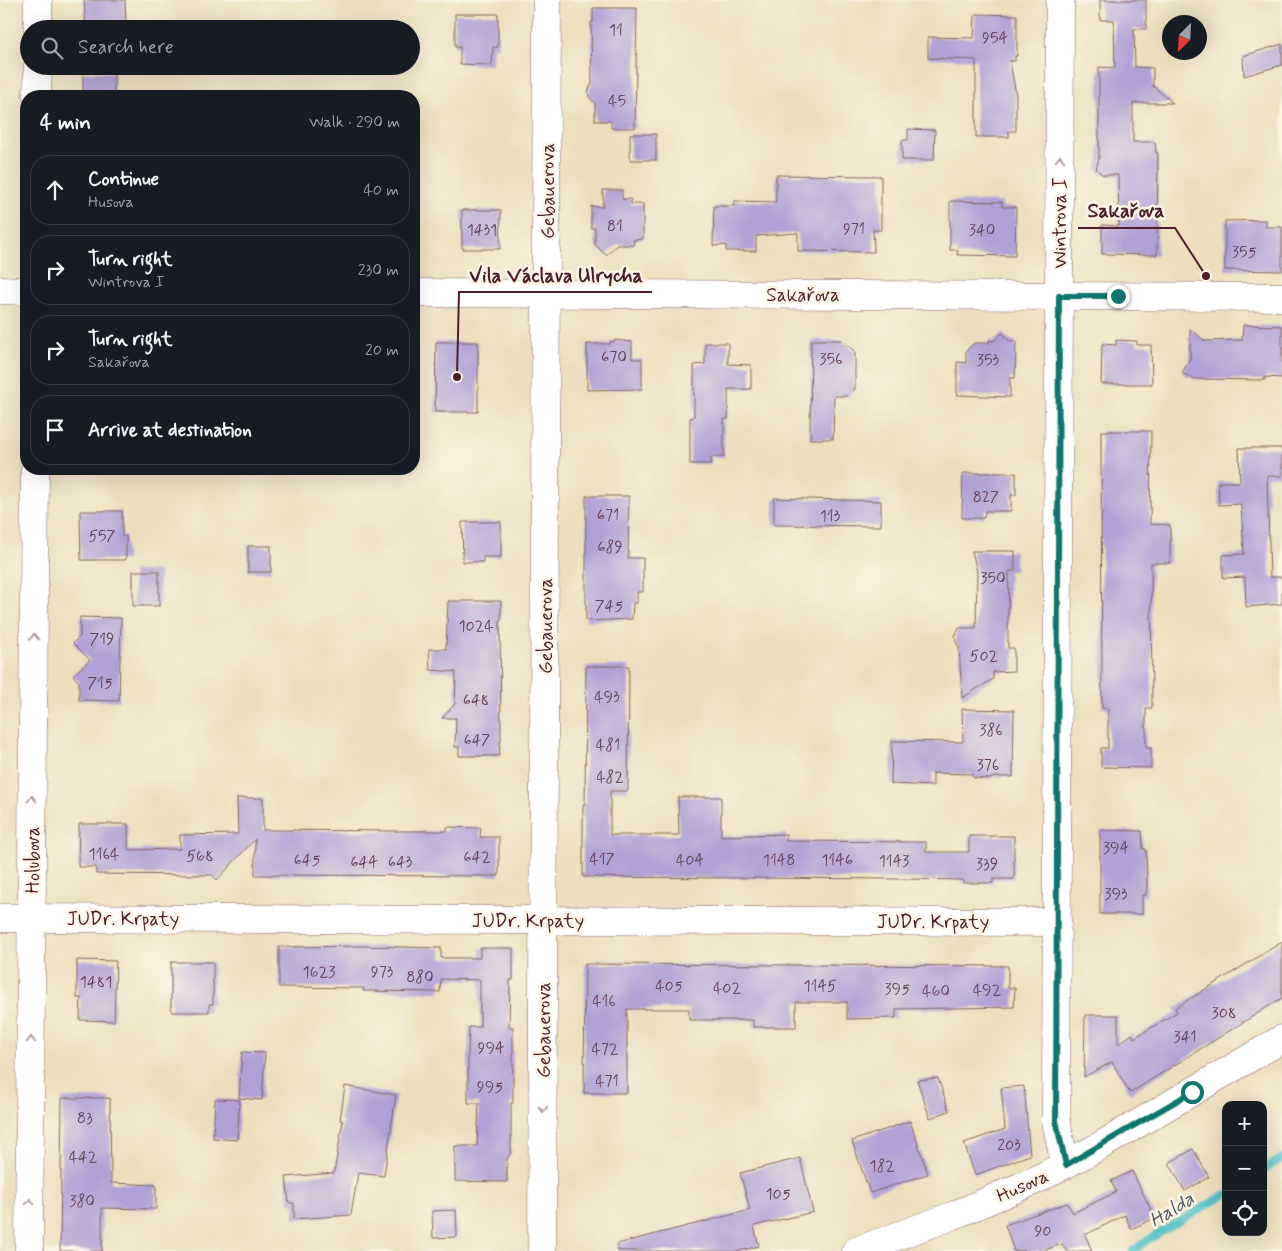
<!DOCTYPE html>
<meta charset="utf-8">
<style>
body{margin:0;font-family:Mynerve,sans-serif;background:#20242c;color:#f1f3f6}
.controls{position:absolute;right:15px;bottom:15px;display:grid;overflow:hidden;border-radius:10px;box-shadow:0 5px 20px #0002}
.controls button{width:45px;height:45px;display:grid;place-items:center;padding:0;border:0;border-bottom:1px solid #363941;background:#171b24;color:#f1f3f6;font:25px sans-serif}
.compass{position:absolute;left:1162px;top:15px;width:45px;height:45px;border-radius:50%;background:#171b24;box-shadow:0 5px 20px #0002;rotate:204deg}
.stop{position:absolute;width:15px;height:15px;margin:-11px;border:4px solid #0f766e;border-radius:50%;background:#fff}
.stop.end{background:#0f766e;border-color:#fff;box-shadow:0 1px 5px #0008}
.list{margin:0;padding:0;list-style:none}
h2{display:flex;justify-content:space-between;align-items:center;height:65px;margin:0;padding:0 20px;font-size:21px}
h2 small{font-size:16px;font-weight:400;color:#9ea1a6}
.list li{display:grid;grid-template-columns:32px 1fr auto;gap:15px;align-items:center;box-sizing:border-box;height:70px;margin:0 10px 10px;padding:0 10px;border:1px solid #363941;border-radius:20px}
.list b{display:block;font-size:19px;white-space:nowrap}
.list p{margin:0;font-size:16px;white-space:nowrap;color:#9ea1a6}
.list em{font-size:16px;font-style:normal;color:#9ea1a6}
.icon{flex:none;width:28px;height:28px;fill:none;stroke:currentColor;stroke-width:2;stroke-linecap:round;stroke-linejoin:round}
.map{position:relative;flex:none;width:1282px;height:1251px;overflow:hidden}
.search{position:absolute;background:#171b24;box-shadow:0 5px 20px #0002;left:20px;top:20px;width:400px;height:55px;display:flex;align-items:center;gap:12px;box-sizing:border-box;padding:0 18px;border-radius:28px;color:#9ea1a6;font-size:19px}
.panel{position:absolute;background:#171b24;box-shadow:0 5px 20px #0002;left:20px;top:90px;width:400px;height:385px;border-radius:20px}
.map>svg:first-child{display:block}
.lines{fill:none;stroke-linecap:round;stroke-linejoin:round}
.stream{stroke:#56c3cc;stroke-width:8}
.building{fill:#b2a0d6}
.minor-casing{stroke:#83625e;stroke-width:29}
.minor{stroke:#fff;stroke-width:28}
.oneway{stroke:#ae9aa0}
.route{stroke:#0f766e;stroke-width:6}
.labels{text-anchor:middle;stroke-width:5;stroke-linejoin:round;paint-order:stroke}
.number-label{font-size:16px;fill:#643f56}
.street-label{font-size:19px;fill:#4a1f2b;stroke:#fcf5e5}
.water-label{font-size:20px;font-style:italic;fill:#4e5863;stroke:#fcf5e5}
.leader{fill:none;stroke:#4a1f2b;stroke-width:2}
.callout-dot{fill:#4a1f2b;stroke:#fcf5e5;stroke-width:2}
.callout-label{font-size:20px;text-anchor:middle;font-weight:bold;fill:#4a1f2b;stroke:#fcf5e5;stroke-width:5;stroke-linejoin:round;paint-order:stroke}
</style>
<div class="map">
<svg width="1282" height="1251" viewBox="0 0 1282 1251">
<rect width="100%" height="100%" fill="#fcf5e5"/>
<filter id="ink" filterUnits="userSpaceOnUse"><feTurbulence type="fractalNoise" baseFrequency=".02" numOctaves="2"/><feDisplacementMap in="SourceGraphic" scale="10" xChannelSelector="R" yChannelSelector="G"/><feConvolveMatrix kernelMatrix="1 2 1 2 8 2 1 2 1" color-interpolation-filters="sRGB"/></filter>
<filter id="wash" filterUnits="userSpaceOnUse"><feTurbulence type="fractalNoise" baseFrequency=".0096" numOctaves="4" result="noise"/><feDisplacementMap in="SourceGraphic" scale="20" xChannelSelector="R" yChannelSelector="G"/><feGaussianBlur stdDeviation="1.12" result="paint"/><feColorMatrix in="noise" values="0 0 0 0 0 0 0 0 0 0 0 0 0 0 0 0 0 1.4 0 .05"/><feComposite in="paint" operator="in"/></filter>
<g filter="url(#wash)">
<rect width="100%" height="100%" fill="#eddfbd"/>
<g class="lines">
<g class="stream">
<path d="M1263,1170L1282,1158"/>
<path d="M1133,1251L1146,1241L1226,1194"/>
</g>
</g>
<g id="blocks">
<g class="building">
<path d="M84,0H125L126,26H120V29H86Z"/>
<path d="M1100,0H1146V29H1134L1135,67L1153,68V86L1173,103H1133V142H1155L1156,153H1158L1157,255L1102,254V225L1119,226L1118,175H1103L1096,169L1099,158V67L1115,68L1114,20H1100Z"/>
<path d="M593,8H637L635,128H611V121H595V103L589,97L588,92L592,83L591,22L593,23Z"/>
<path d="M455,14H498V47H493L492,65L460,64V47H455Z"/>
<path d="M975,14L1017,15V56H1015V61H1010L1016,95V131H1009V137H976V60L928,58V37L974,38Z"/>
<path d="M1282,44V65L1244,76L1243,56Z"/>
<rect x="83" y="72" width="31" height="24"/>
<path d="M908,129L935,130L934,160H902V140H908Z"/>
<rect x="630" y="134" width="26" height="26"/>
<path d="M776,175L881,176V230H873L874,252L798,251V233L756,236V251H726V245L713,246L714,206H734V201L776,202Z"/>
<path d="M603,190H622V199H631V204H643V239L633,240L634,245H617L606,255L595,245V228H591V206L603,207Z"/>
<path d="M950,201L1002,202V207H1016L1015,256L957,255L958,250H950Z"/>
<path d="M462,210H501L500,249H463V248H462Z"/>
<path d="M1266,220V227H1282V271L1225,270V221Z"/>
<path d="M1243,325L1282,326V378L1265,377V380L1195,379L1182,373L1190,358V329L1205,341L1242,340Z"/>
<path d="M1002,333L1010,341H1016L1015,378H1010V397L957,395V362L966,363V351L974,343H989V340L994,341Z"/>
<path d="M614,340L632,342V359H642V389L587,390V344H610V341L614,342Z"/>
<path d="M811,340H842L855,352V389L848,396H834L833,439H810Z"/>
<path d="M1116,340L1137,341V345H1151L1152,384H1101L1102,344L1116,345Z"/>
<path d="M436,342H478V412H435Z"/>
<path d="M705,343H728V364L751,365V389H728V419H724V457H711V464H690V418L694,417V365L705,364Z"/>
<path d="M1101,431H1151L1150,524L1170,525V563H1151L1152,708H1146V748H1151V768L1101,767V748H1108V708H1102Z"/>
<path d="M1239,448H1282V476H1267L1270,577H1282V604L1246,607L1245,577L1223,578V555L1244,554L1241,504L1219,505L1218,482H1240Z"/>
<path d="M963,473H1016V495H1011V511H985L984,518H962Z"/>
<path d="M586,496H629L628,558H643V592H637V603H633L632,619L586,621Z"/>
<path d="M774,498L881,501V526L774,525Z"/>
<path d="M80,511H122V536H126V560H81Z"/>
<path d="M462,522H501V557H483V562H463Z"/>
<rect x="248" y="546" width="23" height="26"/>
<path d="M972,551H1015V571H1009L1008,617V648H1014V671L993,672V679L962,698L959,647L956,642L955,636L959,628H976L977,571Z"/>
<rect x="133" y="571" width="26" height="35"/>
<path d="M448,601H501V620H500L501,742L500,741L499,756H459V747H455L456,718H442L455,704L456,672L430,670L429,649H446Z"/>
<path d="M80,617L121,618L119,701L79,700V682L73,675L90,660L73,643L80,636Z"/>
<path d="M586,666H629L628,791H610V835H679L678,797H721V836L786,834V841L926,842V852H969V836H1014V879H993V883H963V880L905,879L583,877V804H585Z"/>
<path d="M962,709L1014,710L1013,777H995L990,779L974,778L971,774L933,773V786L891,784L892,741L963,742Z"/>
<path d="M237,798H263V830L398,831H447V827L481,828L480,837H499V876L255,875V839L217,880L212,875L96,874V867H78L79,824H128V850L180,849V835L238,834Z"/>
<path d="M1100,830L1142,831L1143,849H1146L1147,884L1146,895H1142V914H1100Z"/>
<path d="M1282,942V998L1130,1093L1112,1062L1084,1077L1085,1015H1118V1044L1132,1034L1134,1038L1177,1012L1175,1008Z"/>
<path d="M364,946L441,948V958H480V948H513V980H510L509,1027H513V1103H511V1153L507,1159V1182L455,1181V1146H477L479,1103H468V1055L469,1027H480V980L441,979L440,992L363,991L364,988L279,987V947Z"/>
<path d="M77,960L116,961L114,1021L80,1020L81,998H77Z"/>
<path d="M171,962H213V1004H209V1012H171Z"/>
<path d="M585,964L1008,966V988H1015L1014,1007L896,1009V1018L847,1019V1002H796V1027H753V1020H689V1009H627V1093H584Z"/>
<path d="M242,1052L265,1053L262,1100L239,1098Z"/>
<path d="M938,1078L949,1111L930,1118L917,1080Z"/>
<path d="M345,1086L396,1095L384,1176L358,1173L351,1215L294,1219V1203H289L286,1177L334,1173L343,1121L340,1120Z"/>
<path d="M1024,1086L1030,1155L975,1175L964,1143L1005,1129L1001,1088Z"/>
<path d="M62,1098H110L111,1183L156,1185V1209L102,1208V1251H60Z"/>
<path d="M215,1099L240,1100L237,1140L213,1138Z"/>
<path d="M910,1121L928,1174L870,1193L852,1141Z"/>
<path d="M1193,1149L1209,1177L1185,1191L1169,1163Z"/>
<path d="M800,1158L813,1212L754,1226L759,1246L740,1251H618L617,1244L750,1210L740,1173Z"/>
<path d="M1132,1171L1155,1218L1131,1229L1125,1215L1085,1235L1092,1251H1066L1062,1244L1042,1251H1014L1005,1225L1067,1203L1073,1213L1116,1192L1111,1181Z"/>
<path d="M456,1210L457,1237L433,1238L432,1211Z"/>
</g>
</g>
</g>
<g filter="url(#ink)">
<use href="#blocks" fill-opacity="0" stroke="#83625e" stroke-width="1"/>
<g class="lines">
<defs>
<g id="minor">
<path d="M1060,0L1056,1121L1065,1165"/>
<path d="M38,29V0"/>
<path d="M37,96L38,66"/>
<path d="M0,290L26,291"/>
<path d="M414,293L1282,297"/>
<path d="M0,918L1057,922"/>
<path d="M29,1251L35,469"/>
<path d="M542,1251L547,0"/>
<path d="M856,1251L952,1216L1036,1180L1098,1147L1282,1039"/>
</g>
</defs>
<use href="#minor" class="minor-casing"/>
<use href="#minor" class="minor"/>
</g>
<defs><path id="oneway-chevron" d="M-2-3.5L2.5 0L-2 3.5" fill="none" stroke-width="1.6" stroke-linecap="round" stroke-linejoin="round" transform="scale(1.25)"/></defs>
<g class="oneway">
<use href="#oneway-chevron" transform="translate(1060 159) rotate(-90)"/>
<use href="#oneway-chevron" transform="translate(34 637) rotate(-90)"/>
<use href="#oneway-chevron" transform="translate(32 799) rotate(-90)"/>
<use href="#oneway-chevron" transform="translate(31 1040) rotate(-90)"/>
<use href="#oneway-chevron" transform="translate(543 1109) rotate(90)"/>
<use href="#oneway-chevron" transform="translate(30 1202) rotate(-90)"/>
</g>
</g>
<g class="lines" filter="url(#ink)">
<path class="route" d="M1118,296H1059L1056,1121L1066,1165L1192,1092"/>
</g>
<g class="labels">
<g class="number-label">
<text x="616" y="35">11</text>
<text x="995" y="43">954</text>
<text x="617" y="106">45</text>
<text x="615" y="231">81</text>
<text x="854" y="234">971</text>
<text x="482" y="235">1431</text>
<text x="982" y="235">340</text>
<text x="1244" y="257">355</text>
<text x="614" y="362">670</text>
<text x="831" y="364">356</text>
<text x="988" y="365">353</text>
<text x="986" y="502">827</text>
<text x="608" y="520">671</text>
<text x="830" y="521">113</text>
<text x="102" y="541">557</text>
<text x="610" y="552">689</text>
<text x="993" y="583">350</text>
<text x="609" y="611">745</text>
<text x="476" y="631">1024</text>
<text x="102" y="644">719</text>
<text x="984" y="661">502</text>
<text x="100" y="688">715</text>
<text x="607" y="702">493</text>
<text x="476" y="705">648</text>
<text x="991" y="735">386</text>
<text x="477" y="745">647</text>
<text x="608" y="750">481</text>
<text x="988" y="770">376</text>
<text x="610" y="782">482</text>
<text x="1116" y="853">394</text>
<text x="104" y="859">1164</text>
<text x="200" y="861">568</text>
<text x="477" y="862">642</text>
<text x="602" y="864">417</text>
<text x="307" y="865">645</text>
<text x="690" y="865">404</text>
<text x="779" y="865">1148</text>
<text x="837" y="865">1146</text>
<text x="894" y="866">1143</text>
<text x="364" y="867">644</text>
<text x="400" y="867">643</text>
<text x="987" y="869">339</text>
<text x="1116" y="899">393</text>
<text x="319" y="977">1623</text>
<text x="382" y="977">973</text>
<text x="420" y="982">880</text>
<text x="96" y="987">1481</text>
<text x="669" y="991">405</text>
<text x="820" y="991">1145</text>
<text x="727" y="993">402</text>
<text x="897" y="994">395</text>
<text x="987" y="995">492</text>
<text x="936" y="996">460</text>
<text x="604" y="1006">416</text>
<text x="1224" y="1018">308</text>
<text x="1185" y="1042">341</text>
<text x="491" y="1053">994</text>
<text x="605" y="1054">472</text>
<text x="607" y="1086">471</text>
<text x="490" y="1092">995</text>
<text x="85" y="1123">83</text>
<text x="1009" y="1150">203</text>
<text x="83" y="1162">442</text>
<text x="882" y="1171">182</text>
<text x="778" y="1199">105</text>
<text x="82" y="1206">380</text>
<text x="1043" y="1236">90</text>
</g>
<g class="street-label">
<text transform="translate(547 191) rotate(-90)" y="7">Gebauerova</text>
<text transform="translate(1059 223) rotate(-90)" y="7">Wintrova I</text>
<text x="803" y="301">Sakařova</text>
<text transform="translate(545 626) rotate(-90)" y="7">Gebauerova</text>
<text transform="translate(32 860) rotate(-90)" y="7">Holubova</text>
<text x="123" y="925">JUDr. Krpaty</text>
<text x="528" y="927">JUDr. Krpaty</text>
<text x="933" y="928">JUDr. Krpaty</text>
<text transform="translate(543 1030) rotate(-90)" y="7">Gebauerova</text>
<text transform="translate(1022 1185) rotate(-24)" y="7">Husova</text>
</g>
<g class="water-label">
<text transform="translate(1171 1209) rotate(-32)" y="7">Halda</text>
</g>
</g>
<path class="leader" d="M1206 276L1175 228H1078M457 377L459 292H652"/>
<g class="callout-dot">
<circle cx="1206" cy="276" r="5"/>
<circle cx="457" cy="377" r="5"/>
</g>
<g class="callout-label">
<text x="1126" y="217">Sakařova</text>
<text x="556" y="282">Vila Václava Ulrycha</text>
</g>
</svg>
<div class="controls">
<button>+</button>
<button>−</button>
<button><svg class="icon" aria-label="locate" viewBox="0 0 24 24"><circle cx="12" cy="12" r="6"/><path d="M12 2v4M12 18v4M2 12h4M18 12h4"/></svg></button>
</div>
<svg class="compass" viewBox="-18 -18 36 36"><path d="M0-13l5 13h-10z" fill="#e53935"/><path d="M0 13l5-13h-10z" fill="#9ea1a6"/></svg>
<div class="stop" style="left:1192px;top:1092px"></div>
<div class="stop end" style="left:1118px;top:296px"></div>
<div class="search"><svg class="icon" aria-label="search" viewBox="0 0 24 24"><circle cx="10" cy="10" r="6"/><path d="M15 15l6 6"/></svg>Search here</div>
<section class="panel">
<h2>4 min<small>Walk · 290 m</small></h2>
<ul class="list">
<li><svg class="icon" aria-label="ahead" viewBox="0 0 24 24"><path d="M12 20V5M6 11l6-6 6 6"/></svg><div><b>Continue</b><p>Husova</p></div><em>40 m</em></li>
<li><svg class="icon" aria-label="right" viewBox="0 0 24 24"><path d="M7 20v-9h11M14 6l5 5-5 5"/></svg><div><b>Turn right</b><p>Wintrova I</p></div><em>230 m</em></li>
<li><svg class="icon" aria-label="right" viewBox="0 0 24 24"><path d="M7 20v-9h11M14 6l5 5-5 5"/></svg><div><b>Turn right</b><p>Sakařova</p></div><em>20 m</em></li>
<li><svg class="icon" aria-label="arrive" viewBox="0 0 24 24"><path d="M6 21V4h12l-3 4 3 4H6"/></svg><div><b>Arrive at destination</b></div></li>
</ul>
</section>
</div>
